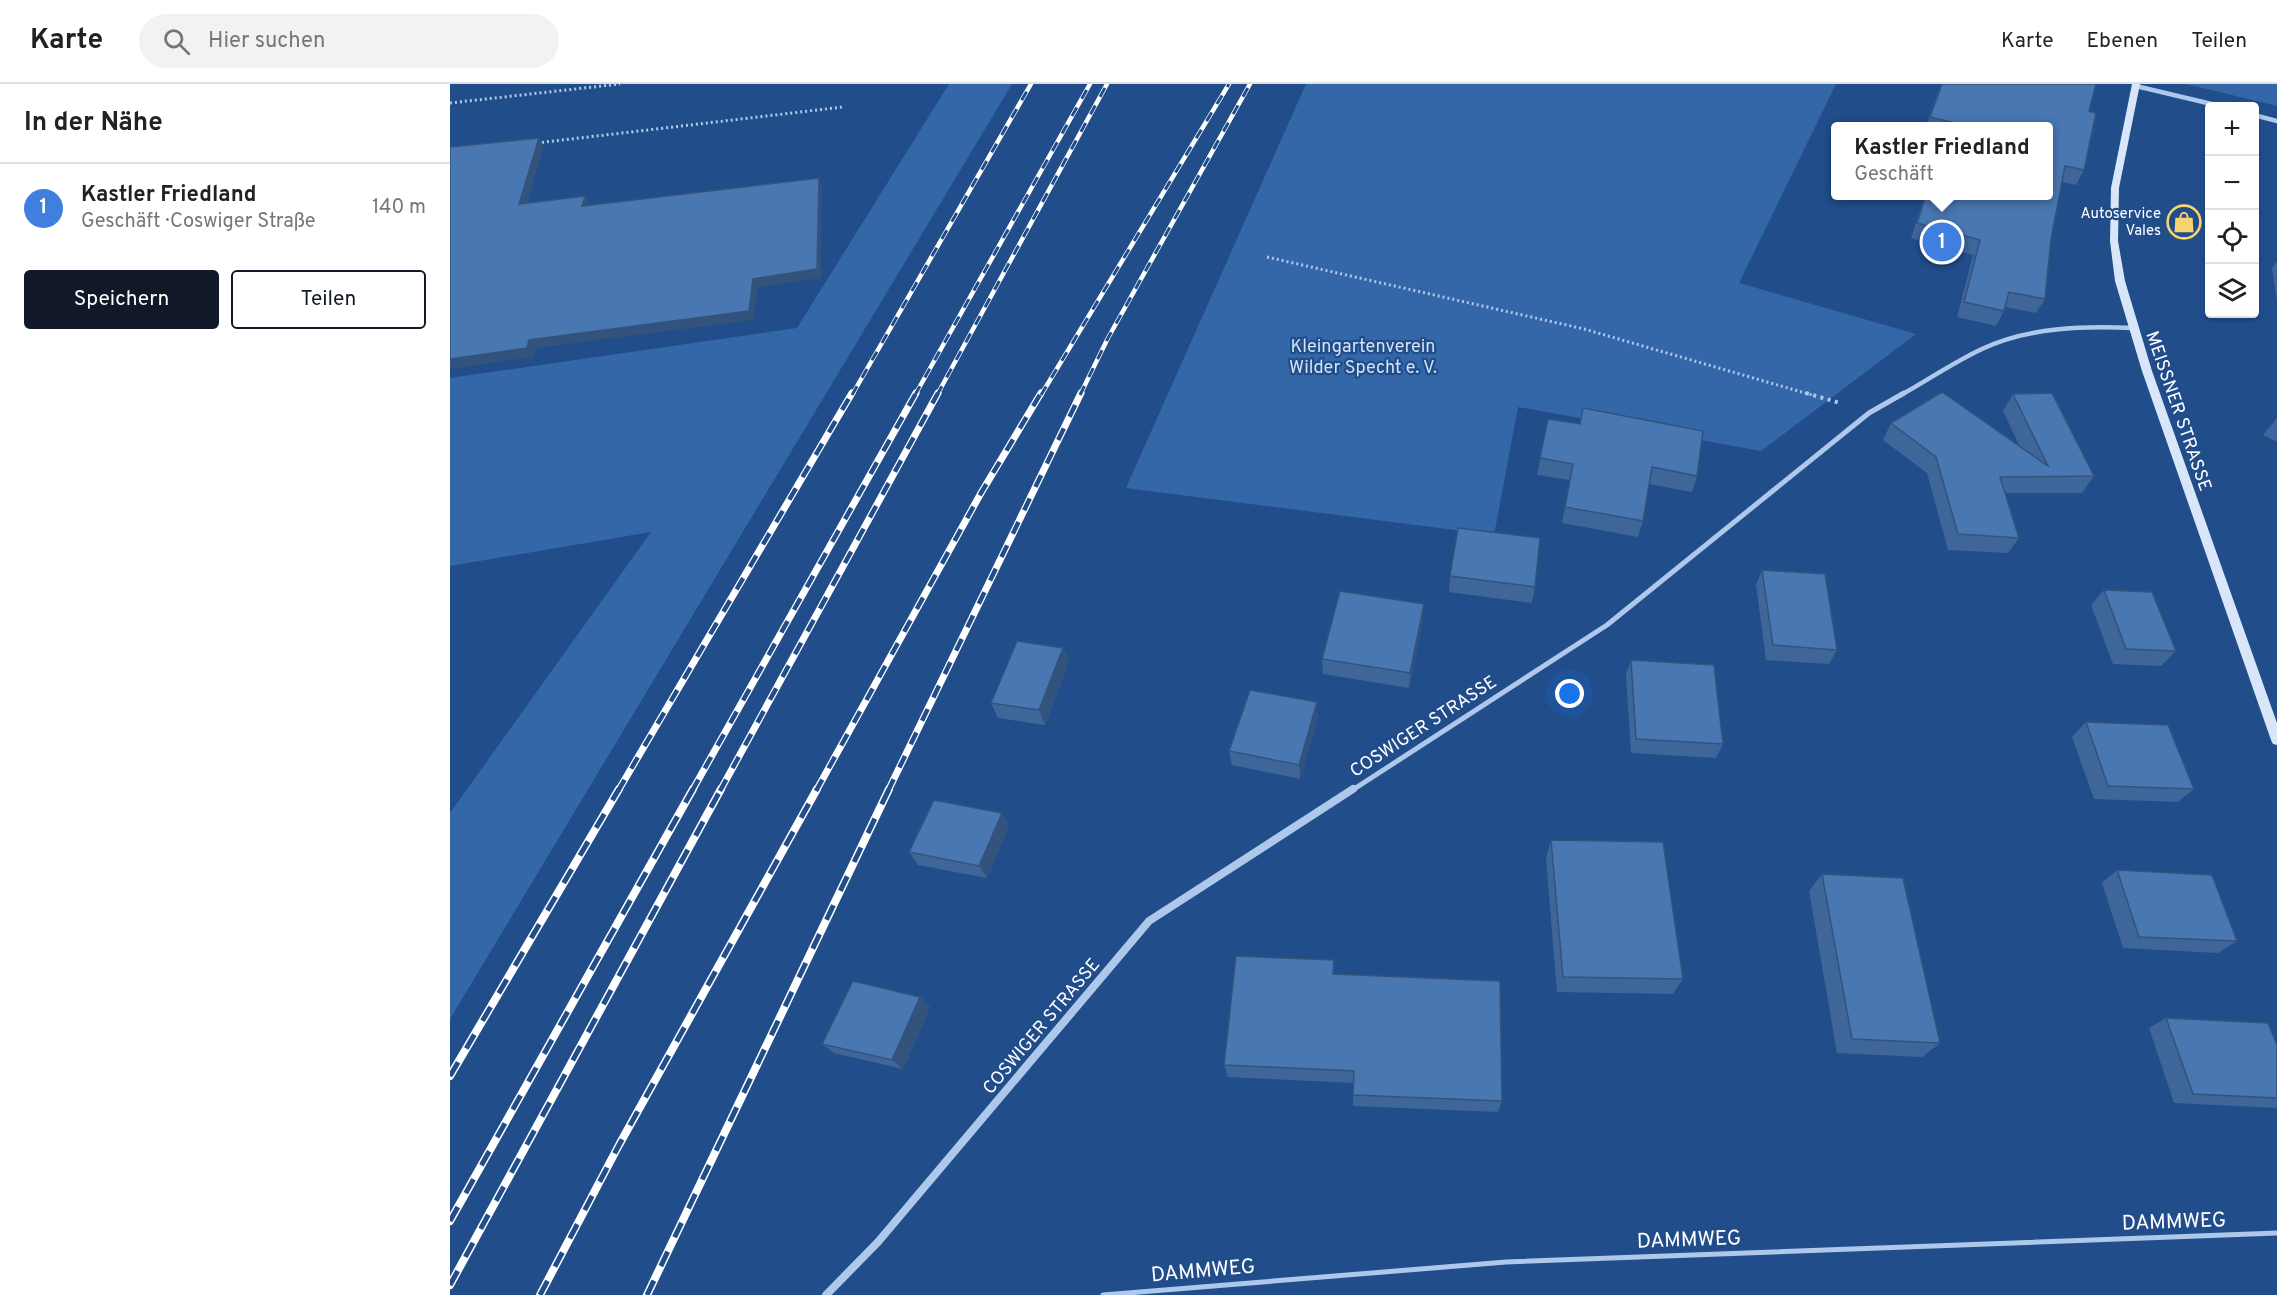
<!DOCTYPE html>
<html lang="de">
<meta charset="utf-8">
<style>
body{margin:0;font-family:Overpass,sans-serif;background:#f2f2f2;color:#222}
.controls{position:absolute;right:18px;top:18px;display:grid;overflow:hidden;border-radius:6px;box-shadow:0 2px 4px #0004}
.controls button{width:54px;height:54px;display:grid;place-items:center;padding:0;border:0;border-bottom:2px solid #e0e0e0;background:#fff;color:#222;font:30px sans-serif}
.you{position:absolute;left:1120px;top:610px;width:21px;height:21px;margin:-15px;border:4px solid #fff;border-radius:50%;background:#1a73e8;box-shadow:0 0 0 9px #1a73e833}
.badge{display:grid;place-items:center;width:39px;height:39px;border-radius:50%;background:#111827;color:#fff;font-size:20px;font-weight:700}
.pin{position:absolute;translate:-50% -50%;border:3px solid #fff;box-shadow:0 2px 6px #0006}
.popup{position:absolute;left:1381px;top:38px;width:222px;height:78px;box-sizing:border-box;display:grid;place-content:center;border-radius:6px;background:#fff;filter:drop-shadow(0 2px 4px #0005);font-size:20px;white-space:nowrap;color:#767676}
.popup b{font-size:22px;color:#222}
.popup::after{content:'';position:absolute;left:50%;top:100%;margin-left:-12px;border:12px solid transparent;border-top-color:#fff}
.list{margin:0;padding:0;list-style:none}
h2{display:flex;justify-content:space-between;align-items:center;height:78px;margin:0;padding:0 24px;font-size:26px}
h2 small{font-size:20px;font-weight:400;color:#767676}
.list li{display:grid;grid-template-columns:39px 1fr auto;gap:18px;align-items:center;box-sizing:border-box;height:90px;padding:0 24px;border-top:2px solid #e0e0e0}
.list b{display:block;font-size:22px;white-space:nowrap}
.list p{margin:0;font-size:20px;white-space:nowrap;color:#767676}
.list em{font-size:20px;font-style:normal;color:#767676}
.actions{display:flex;gap:12px;padding:18px 24px}
.actions a{flex:1;padding:14px 0;border:2px solid #111827;border-radius:6px;text-align:center;font-size:21px;color:#111827}
.actions .main{background:#111827;color:#fff}
.icon{flex:none;width:33px;height:33px;fill:none;stroke:currentColor;stroke-width:2;stroke-linecap:round;stroke-linejoin:round}
.map{position:relative;flex:none;width:1827px;height:1211px;overflow:hidden}
header{display:flex;align-items:center;gap:36px;box-sizing:border-box;height:84px;padding:0 30px;background:#fff;border-bottom:2px solid #e0e0e0}
header strong{font-size:28px}
nav{display:flex;gap:33px;margin-inline-start:auto;font-size:21px}
.search{width:420px;height:54px;background:#f2f2f2;display:flex;align-items:center;gap:15px;box-sizing:border-box;padding:0 21px;border-radius:33px;color:#767676;font-size:22px}
main{display:flex}
aside{flex:1;background:#fff}
.map>svg:first-child{display:block}
.green{fill:#3467a8}
.lines{fill:none;stroke-linecap:round;stroke-linejoin:round}
.path-far1{stroke:#aec8eb;stroke-width:3;stroke-dasharray:2 3;stroke-linecap:butt}
.path{stroke:#aec8eb;stroke-width:4;stroke-dasharray:3 4.5;stroke-linecap:butt}
.service{stroke:#aec8eb;stroke-width:5}
.minor-far2{stroke:#aec8eb;stroke-width:4.5}
.minor-far1{stroke:#aec8eb;stroke-width:5}
.minor{stroke:#aec8eb;stroke-width:8}
.secondary{fill:#d9e6f9;fill-rule:evenodd}
.rail-far2-casing{stroke:#fff;stroke-width:4.5}
.rail-far1-casing{stroke:#fff;stroke-width:7}
.rail-casing{stroke:#fff;stroke-width:8}
.rail-far2{stroke:#214d8b;stroke-width:3;stroke-dasharray:10;stroke-linecap:butt}
.rail-far1{stroke:#214d8b;stroke-width:4.5;stroke-dasharray:13;stroke-linecap:butt}
.rail{stroke:#214d8b;stroke-width:5;stroke-dasharray:16;stroke-linecap:butt}
.wall{fill:#3f6699}
.shaded-wall{fill:#33537d}
.building{fill:#4977b2;stroke:#33537d;stroke-width:1.5}
.labels{text-anchor:middle;stroke-width:4.5;stroke-linejoin:round;paint-order:stroke}
.far-poi-label{font-size:15px;fill:#fff;stroke:#214d8b;text-anchor:end}
.park-label{font-size:18px;fill:#d2e3f8;stroke:#214d8b}
.street-label{font-size:18px;fill:#fff;stroke:#214d8b}
.near-street-label{font-size:21px;fill:#fff;stroke:#214d8b}
</style>
<header>
<strong>Karte</strong>
<div class="search"><svg class="icon" aria-label="search" viewBox="0 0 24 24"><circle cx="10" cy="10" r="6"/><path d="M15 15l6 6"/></svg>Hier suchen</div>
<nav><a>Karte</a><a>Ebenen</a><a>Teilen</a></nav>
</header>
<main>
<aside>
<h2>In der Nähe<small></small></h2>
<ul class="list">
<li><span class="badge" style="background:#3f7fe0">1</span><div><b>Kastler Friedland</b><p>Geschäft · Coswiger Straße</p></div><em>140 m</em></li>
</ul>
<div class="actions"><a class="main">Speichern</a><a>Teilen</a></div>
</aside>
<div class="map">
<svg width="1827" height="1211" viewBox="0 0 1827 1211">
<rect width="100%" height="100%" fill="#214d8b"/>
<g class="green">
<path d="M499,0H562L0,935V729L201,448L0,482V294L347,244Z"/>
<path d="M856,0H1386L1289,199L1466,250L1311,367L1068,323L1044,451L676,404Z"/>
<path d="M1736,0H1827V22Z"/>
</g>
<g class="lines">
<g class="path-far1">
<path d="M0,19L170,0"/>
<path d="M87,59L393,23"/>
<path d="M817,173L1134,245L1362,311"/>
</g>
<path class="path" d="M1356,309L1390,319"/>
<path class="service" d="M653,1211L1056,1178L1827,1149"/>
<g class="minor-far2">
<path d="M1686,2L1770,22"/>
<path d="M1804,31L1827,37"/>
<path d="M1451,311C1478,296 1504,278 1532,265C1578,243 1634,242 1683,244"/>
</g>
<path class="minor-far1" d="M901,707L1157,541L1419,329L1454,309"/>
<path class="minor" d="M376,1211L428,1158L699,837L903,705"/>
<path class="secondary" d="M1682,0H1690L1669,104L1668,157L1675,197L1702,287L1827,639V661L1823,660L1821,656L1692,287L1665,197L1660,157L1661,104Z"/>
<defs>
<g id="rail-far2">
<path d="M402,311L581,0"/>
<path d="M465,311L640,0"/>
<path d="M487,311L657,0"/>
<path d="M591,311L779,0"/>
<path d="M630,311L658,254L800,0"/>
</g>
<g id="rail-far1">
<path d="M168,707L402,309"/>
<path d="M242,707L466,309"/>
<path d="M270,707L488,309"/>
<path d="M366,707L531,409L591,309"/>
<path d="M438,707L631,309"/>
</g>
<g id="rail">
<path d="M0,992L169,705"/>
<path d="M0,1137L243,705"/>
<path d="M0,1201L271,705"/>
<path d="M90,1211L169,1061L367,705"/>
<path d="M197,1211L439,705"/>
</g>
</defs>
<use href="#rail-far2" class="rail-far2-casing"/>
<use href="#rail-far1" class="rail-far1-casing"/>
<use href="#rail" class="rail-casing"/>
<use href="#rail-far2" class="rail-far2"/>
<use href="#rail-far1" class="rail-far1"/>
<use href="#rail" class="rail"/>
</g>
<g class="wall">
<path d="M1491,0H1646L1639,27L1634,86L1626,101L1612,98L1601,155L1595,215L1586,229L1555,223L1554,227L1546,242L1507,233L1523,171L1461,154L1475,111H1599V42H1476Z"/>
<path d="M1827,177V217L1822,184Z"/>
<path d="M1563,310L1644,392L1632,409H1555L1569,454L1558,469L1498,466L1477,389L1433,356L1441,339L1570,363L1553,327Z"/>
<path d="M1827,334V358L1813,351Z"/>
<path d="M1098,335L1247,392L1242,408L1199,400L1193,437L1188,453L1112,439L1120,396L1087,391Z"/>
<path d="M1312,486L1387,566L1379,580L1316,576L1306,501Z"/>
<path d="M1000,492L1085,503L1082,519L999,508Z"/>
<path d="M1654,506L1726,567L1711,582L1663,580L1641,521Z"/>
<path d="M973,535L959,604L873,590L872,575Z"/>
<path d="M613,564L619,578L595,641L548,634L541,619Z"/>
<path d="M1181,576L1273,660L1266,674L1181,669L1176,590Z"/>
<path d="M868,633L850,695L782,681L779,667Z"/>
<path d="M1636,638L1744,705L1728,718L1644,715L1622,653Z"/>
<path d="M552,729L559,742L537,794L468,781L459,768Z"/>
<path d="M1101,756L1233,895L1223,910L1107,908L1096,774Z"/>
<path d="M1667,786L1787,857L1768,869L1673,864L1652,799Z"/>
<path d="M1372,790L1490,959L1472,973L1387,969L1359,807Z"/>
<path d="M885,891L1052,1017L1048,1028L903,1022V999L778,993L774,981Z"/>
<path d="M470,913L480,923L453,985L384,969L372,960Z"/>
<path d="M1716,934L1827,961V1024L1724,1019L1699,944Z"/>
</g>
<g class="shaded-wall">
<path d="M89,54L94,62L74,129L69,120Z"/>
<path d="M369,94L372,103L371,194L308,204L303,236L86,264L83,273L0,285V275L79,256L303,195Z"/>
<path d="M135,112L140,121L132,122Z"/>
<path d="M974,520L973,535L959,604L960,589Z"/>
<path d="M613,564L619,578L595,641L589,626Z"/>
<path d="M867,618L868,633L850,695L849,681Z"/>
<path d="M552,729L559,742L537,794L529,782Z"/>
<path d="M470,913L480,923L453,985L442,976Z"/>
</g>
<g class="building">
<path d="M1492,0H1646L1639,27L1646,29L1634,86L1615,82L1601,155L1595,215L1559,208L1554,227L1514,218L1530,156L1467,139L1476,111H1599V42H1500L1501,38L1480,33Z"/>
<path d="M89,54L69,120L135,112L132,122L369,94L367,185L303,195L299,227L79,256L77,264L0,275V63Z"/>
<path d="M1492,308L1598,382L1563,310L1602,309L1644,392L1550,393L1569,454L1508,450L1486,373L1441,339Z"/>
<path d="M1133,324L1253,347L1247,392L1202,383L1193,437L1115,423L1123,380L1090,374L1098,335L1130,340Z"/>
<path d="M1008,444L1090,454L1085,503L1000,492Z"/>
<path d="M1312,486L1375,490L1387,566L1323,561Z"/>
<path d="M1654,506L1702,508L1726,567L1676,565Z"/>
<path d="M890,507L974,520L960,589L872,575Z"/>
<path d="M567,557L613,564L589,626L541,619Z"/>
<path d="M1181,576L1264,581L1273,660L1186,655Z"/>
<path d="M800,606L867,618L849,681L779,667Z"/>
<path d="M1636,638L1718,641L1744,705L1658,702Z"/>
<path d="M484,716L552,729L529,782L459,768Z"/>
<path d="M1101,756L1213,758L1233,895L1113,893Z"/>
<path d="M1667,786L1762,791L1787,857L1689,853Z"/>
<path d="M1372,790L1453,794L1490,959L1402,955Z"/>
<path d="M786,872L884,876L883,890L1050,897L1052,1017L903,1011L904,987L774,981Z"/>
<path d="M403,897L470,913L442,976L372,960Z"/>
<path d="M1716,934L1818,939L1827,961V1014L1743,1010Z"/>
</g>
<defs>
<symbol id="shop-ring" viewBox="-11 -11 22 22"><circle r="9.5" fill="#214d8b" stroke="#f8d36f" stroke-width="1.5"/><path d="M-5-2.5h2.3a2.7 3.5 0 0 1 5.4 0H5L5.5 6h-11ZM-1.5-2.5h3a1.5 2.3 0 0 0-3 0Z" fill="#f8d36f"/></symbol>
</defs>
<g fill-rule="evenodd">
<use href="#shop-ring" x="1715" y="119" width="38" height="38"/>
</g>
<g class="labels">
<g class="far-poi-label">
<text x="1711" y="134">Autoservice<tspan x="1711" dy="17">Vales</tspan></text>
</g>
<g class="park-label">
<text x="913" y="268">Kleingartenverein<tspan x="913" dy="21">Wilder Specht e. V.</tspan></text>
</g>
<g class="street-label">
<text transform="translate(1729 327) rotate(71)" y="6">MEISSNER STRASSE</text>
<text transform="translate(973 642) rotate(-33)" y="6">COSWIGER STRASSE</text>
<text transform="translate(591 942) rotate(-50)" y="6">COSWIGER STRASSE</text>
</g>
<g class="near-street-label">
<text transform="translate(1724 1137) rotate(-2)" y="7">DAMMWEG</text>
<text transform="translate(1239 1155) rotate(-2)" y="7">DAMMWEG</text>
<text transform="translate(753 1186) rotate(-5)" y="7">DAMMWEG</text>
</g>
</g>
</svg>
<div class="controls">
<button>+</button>
<button>−</button>
<button><svg class="icon" aria-label="locate" viewBox="0 0 24 24"><circle cx="12" cy="12" r="6"/><path d="M12 2v4M12 18v4M2 12h4M18 12h4"/></svg></button>
<button><svg class="icon" aria-label="layers" viewBox="0 0 24 24"><path d="M12 4l9 5-9 5-9-5zM3 14l9 5 9-5"/></svg></button>
</div>
<div class="you"></div>
<div class="pin badge" style="left:1492px;top:158px;background:#3f7fe0">1</div>
<div class="popup"><b>Kastler Friedland</b>Geschäft</div>
</div>
</main>
